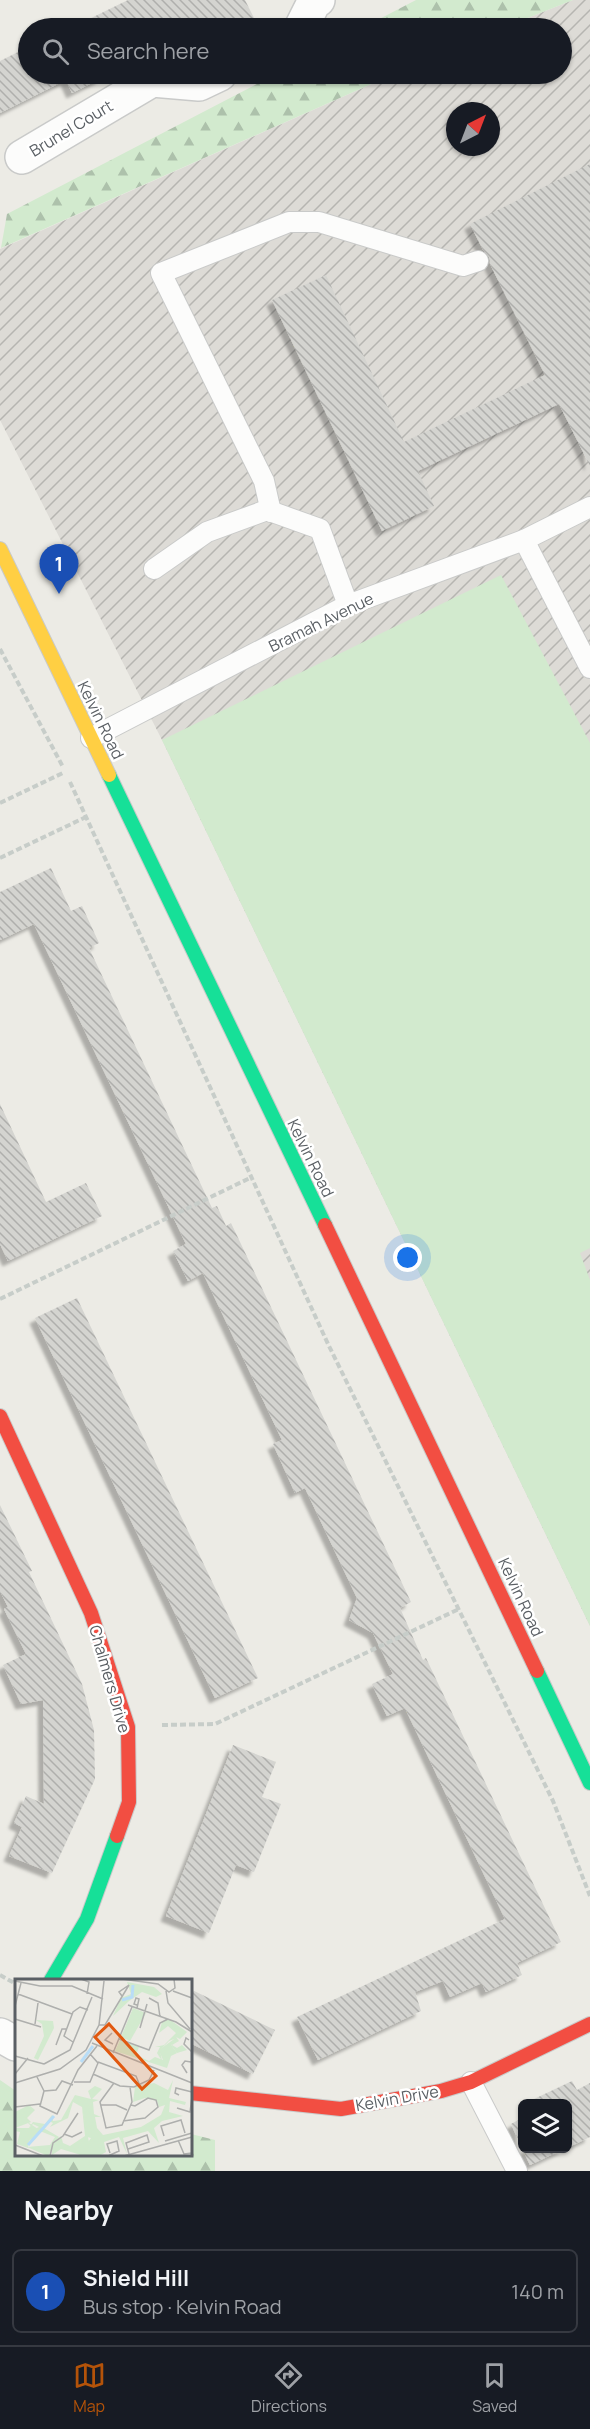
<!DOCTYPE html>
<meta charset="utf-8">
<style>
body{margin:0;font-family:Manrope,sans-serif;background:#20242c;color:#f1f3f6}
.controls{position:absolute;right:18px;bottom:18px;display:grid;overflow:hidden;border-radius:9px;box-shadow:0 2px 4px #0004}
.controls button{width:54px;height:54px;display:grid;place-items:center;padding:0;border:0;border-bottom:2px solid #363941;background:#171b24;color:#f1f3f6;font:30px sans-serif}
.compass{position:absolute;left:446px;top:102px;width:54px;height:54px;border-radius:50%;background:#171b24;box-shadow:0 2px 4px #0004;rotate:42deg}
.you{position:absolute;left:408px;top:1258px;width:21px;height:21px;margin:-15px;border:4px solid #fff;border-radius:50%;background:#1a73e8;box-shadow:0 0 0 9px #1a73e833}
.badge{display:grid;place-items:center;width:39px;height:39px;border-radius:50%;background:#b45309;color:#fff;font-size:20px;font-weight:700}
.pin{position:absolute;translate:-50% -50px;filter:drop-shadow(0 2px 3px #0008)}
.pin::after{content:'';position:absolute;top:32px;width:21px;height:18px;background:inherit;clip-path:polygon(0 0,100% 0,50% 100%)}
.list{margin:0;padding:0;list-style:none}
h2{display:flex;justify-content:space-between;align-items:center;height:78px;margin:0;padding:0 24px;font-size:26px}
h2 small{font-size:20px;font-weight:400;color:#9ea1a6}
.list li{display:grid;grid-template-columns:39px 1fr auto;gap:18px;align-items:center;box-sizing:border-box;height:84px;margin:0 12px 12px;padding:0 12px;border:2px solid #363941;border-radius:9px}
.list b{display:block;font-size:22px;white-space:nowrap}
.list p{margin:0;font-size:20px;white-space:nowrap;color:#9ea1a6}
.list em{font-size:20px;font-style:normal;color:#9ea1a6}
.icon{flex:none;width:33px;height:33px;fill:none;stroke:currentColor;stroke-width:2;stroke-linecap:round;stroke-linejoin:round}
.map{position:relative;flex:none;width:590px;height:2171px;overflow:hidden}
.search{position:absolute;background:#171b24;box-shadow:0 2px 4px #0004;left:18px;right:18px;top:18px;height:66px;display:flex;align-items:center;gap:15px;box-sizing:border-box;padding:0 21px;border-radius:33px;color:#9ea1a6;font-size:22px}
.sheet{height:174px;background:#171b24}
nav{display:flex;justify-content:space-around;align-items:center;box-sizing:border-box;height:84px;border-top:2px solid #363941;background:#171b24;font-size:16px;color:#9ea1a6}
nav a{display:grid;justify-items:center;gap:3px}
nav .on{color:#b45309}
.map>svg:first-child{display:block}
.industrial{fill:url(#industrial-furrows);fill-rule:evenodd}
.grass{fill:#d2eace}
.forest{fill:url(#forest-firs)}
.building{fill:url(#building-back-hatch);filter:url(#shadow)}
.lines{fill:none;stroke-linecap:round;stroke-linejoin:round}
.lane-casing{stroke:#c9cac9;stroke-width:22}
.street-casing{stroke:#c9cac9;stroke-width:36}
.fast-casing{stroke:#c9cac9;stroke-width:16}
.slow-casing{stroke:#c9cac9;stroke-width:16}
.jam-casing{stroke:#c9cac9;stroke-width:16}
.path{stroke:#c7cdc9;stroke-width:4;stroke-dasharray:6 3;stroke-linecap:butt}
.lane{stroke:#fcfcfb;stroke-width:20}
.street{stroke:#fcfcfb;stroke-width:33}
.fast{stroke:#16e098;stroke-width:14}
.slow{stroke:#ffcf43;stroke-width:14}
.jam{stroke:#f24e42;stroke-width:14}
.labels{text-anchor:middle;stroke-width:5;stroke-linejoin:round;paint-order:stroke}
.street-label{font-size:16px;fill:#5a5f64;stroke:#fff}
.inset-river{fill:none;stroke:#b8ddf7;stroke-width:3}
.inset-road{fill:none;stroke:#aeafad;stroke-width:1.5}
.view{fill:#e15910;fill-opacity:0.15;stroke:#e15910;stroke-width:3}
.inset-edge{fill:none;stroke:#5a5f64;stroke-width:3}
</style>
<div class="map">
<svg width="590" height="2171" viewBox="0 0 590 2171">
<defs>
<pattern id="industrial-furrows" width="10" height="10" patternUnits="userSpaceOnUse" patternTransform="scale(1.5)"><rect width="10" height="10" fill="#dddbd6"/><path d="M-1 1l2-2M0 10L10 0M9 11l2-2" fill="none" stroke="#b6b5b1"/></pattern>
<pattern id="forest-firs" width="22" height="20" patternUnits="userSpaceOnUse" patternTransform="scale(1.5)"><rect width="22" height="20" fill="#d2eace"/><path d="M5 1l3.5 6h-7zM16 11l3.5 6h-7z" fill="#adc1ab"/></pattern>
<pattern id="building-back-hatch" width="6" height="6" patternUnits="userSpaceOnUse" patternTransform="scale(1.5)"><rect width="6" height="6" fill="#d4d4d0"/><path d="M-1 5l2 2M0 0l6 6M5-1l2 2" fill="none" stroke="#afafac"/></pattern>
<filter id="shadow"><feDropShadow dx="-5.5" dy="5.5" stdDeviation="1.5" flood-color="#0004"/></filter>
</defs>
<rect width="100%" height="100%" fill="#ecebe5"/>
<path class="industrial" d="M573,0H590V1626L162,740L0,420V249L394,74H562V28H502ZM455,111H491V147H455Z"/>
<path class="grass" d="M501,575L590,743V1248L580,1253L590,1280V1626L162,740Z"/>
<g class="forest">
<path d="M416,0H573L502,28H362Z"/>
<path d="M276,74H394L1,248L7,214Z"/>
<path d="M0,2080L16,2091V2154H190L191,2134L215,2140V2171H0Z"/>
</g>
<g class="building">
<path d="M128,0H245L259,28H65L74,24L75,26Z"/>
<path d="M28,47V74H99L102,78L72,93L66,80L0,113V61Z"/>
<path d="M590,164V466L559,404L418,471L434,506L382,531L272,300L326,275L404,442L545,375L490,264L489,257L483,250L470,224Z"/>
<path d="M51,868L71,911L82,906L99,943L89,948L212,1208L217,1206L226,1226L231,1223L411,1602L400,1608L423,1660L426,1658L561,1942L517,1963L522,1975L486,1992L482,1983L450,1997L443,1981L415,1992L421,2011L318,2060L297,2017L505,1919L405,1708L387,1716L372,1684L393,1674L373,1633L349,1620L357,1598L305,1488L295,1493L273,1444L282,1440L203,1273L188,1281L173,1251L186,1244L34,924L0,940V892Z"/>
<path d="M0,1104L46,1202L86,1183L102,1216L8,1261L0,1244Z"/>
<path d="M77,1298L258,1678L215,1698L35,1318Z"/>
<path d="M0,1505L32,1571L29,1572L82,1684L94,1730L95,1779L52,1873L9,1856L22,1827L14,1823L26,1796L44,1804L43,1700L21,1704L3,1665L26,1654L4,1609L8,1607L0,1591Z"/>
<path d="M233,1745L276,1762L262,1797L281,1804L254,1872L236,1865L209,1933L166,1916Z"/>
<path d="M190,1989L275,2030L253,2074L190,2043Z"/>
<path d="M572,2081L577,2090L590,2083V2137L567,2148V2103H534L532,2100Z"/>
<path d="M522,2118V2148H566L530,2165L511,2124Z"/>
</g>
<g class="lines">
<defs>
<g id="lane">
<path d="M271,512L264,481L161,273L289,222H319L463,266L478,261"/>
<path d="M524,540L590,668"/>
<path d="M154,569L207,532L267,510L320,529L348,605"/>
<path d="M91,738L348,605L524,540L590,507"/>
<path d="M471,2082L517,2171"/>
</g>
<g id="street">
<path d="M301,28L314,2L318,0"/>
<path d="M22,157L152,80L199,84L220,74"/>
<path d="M0,2035L16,2044"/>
</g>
<g id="fast">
<path d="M109,775L325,1225"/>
<path d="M537,1671L590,1783"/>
<path d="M51,1980L87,1919L117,1836"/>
</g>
<path id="slow" d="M0,549L109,775"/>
<g id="jam">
<path d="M325,1225L537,1671"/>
<path d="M0,1416L91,1613L128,1727L129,1802L117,1836"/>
<path d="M190,2093L341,2109L441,2091L471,2082L590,2024"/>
</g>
</defs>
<use href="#lane" class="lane-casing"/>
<use href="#street" class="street-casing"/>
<use href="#fast" class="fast-casing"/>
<use href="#slow" class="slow-casing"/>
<use href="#jam" class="jam-casing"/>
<g class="path">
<path d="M0,649L63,767"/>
<path d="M70,782L328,1344L553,1801L590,1896"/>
<path d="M0,803L65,772"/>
<path d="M0,858L86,817"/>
<path d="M0,1299L252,1177"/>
<path d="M162,1725L215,1724L459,1609"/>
<path d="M0,1975L16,1984"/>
</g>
<use href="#lane" class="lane"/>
<use href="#street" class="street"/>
<use href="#fast" class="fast"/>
<use href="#slow" class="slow"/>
<use href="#jam" class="jam"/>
</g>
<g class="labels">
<g class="street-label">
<text transform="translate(71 128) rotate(-31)" y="6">Brunel Court</text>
<text transform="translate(321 622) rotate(-26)" y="6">Bramah Avenue</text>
<text transform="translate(101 720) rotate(64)" y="6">Kelvin Road</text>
<text transform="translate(311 1158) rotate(64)" y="6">Kelvin Road</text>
<text transform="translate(521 1597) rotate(65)" y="6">Kelvin Road</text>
<text transform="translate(110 1679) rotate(74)" y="6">Chalmers Drive</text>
<text transform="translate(397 2098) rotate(-10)" y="6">Kelvin Drive</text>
</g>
</g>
<g transform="translate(15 1979)">
<rect width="177" height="177" fill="#ecebe5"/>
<path d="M118,29L131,34L115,62L106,58ZM162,58L156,66L162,74L156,77L152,89L100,72L105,61L124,68L121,76L134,82L140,78L148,81L144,71ZM67,128L74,163L66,176L46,170L37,176V166L46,157L48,164L55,167L70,157ZM11,142L26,152L14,162L13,169L2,165L5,153L0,152V149H14L16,147Z" fill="#d2eace"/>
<path d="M112,3L139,8L147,15L141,18L127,13L114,22L98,37L86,64L106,19L116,15ZM154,40L172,53L165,60L161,58L164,62L157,66L162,69L167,66L172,71L162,74L156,66L159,60L154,62L145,71L147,82L142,74L145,68H140L149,66L161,54L153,47L144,54L147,43ZM21,41L38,42L39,49L23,81L19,79L29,57L27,45ZM158,101L154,119L171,123L170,126L155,122L154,133L168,137L147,142L139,149L144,164L133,152L108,159L112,175L104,158L89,163L91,173L84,177H63L76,159L72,158L67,128L58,123L53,139L35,148L38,144L34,142L27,148L44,158L33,177L12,168L35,166L40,158L20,150L24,148L18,145L13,150L18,143L30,145L37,136L38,142L46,141L60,116L76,120L73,112L80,107L87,110L77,120L84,121L78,123L79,135L86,138H80L82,149L88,156L126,148L146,136L150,126L144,128L142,122L130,119L118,123L120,108L139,104L153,111ZM14,126L20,131L12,139L16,143L0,149V133Z" fill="#d2eace"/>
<path class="inset-river" d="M107,21L117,18L118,6M66,83L78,67M13,166L39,137"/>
<path class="inset-road" d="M66,0L74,3L72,15M107,0L143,5L154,13L160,9L159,0M0,2L25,7H57L88,20M151,12L153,24L175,50M158,12L177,19M3,15L57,35M134,19L143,24L145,38M113,26L161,43L177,53M0,27L6,4M122,29L124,20L121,19L119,25L122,26M0,40L26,48M20,45L23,24M84,46H90L114,6L104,13L107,17M125,49L132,25M97,54L90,61L98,65M104,60L134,71L145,44L153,40M174,61L171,59L169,65L177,73M58,63L49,57L58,33L65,28L73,31M77,64L177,104M41,66L47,50H51M98,74L117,28M0,77L29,85M83,83L121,97L125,107M29,85L55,71L77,18M172,94L167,86L170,82L176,83M0,95L13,79M78,95L105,107L119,108L134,101L139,91M22,98L29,112L25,127L42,135L63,91L82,67M59,103H75L83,84L75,75M0,104L45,90L71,71L84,46L89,2M99,104L85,123L91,149L107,146L117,123L115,108M29,112L41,111L47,102L58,106M164,116L160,114L161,109L177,113M86,126H101L112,131M0,128L25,125M162,129L175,133L177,118M108,142L130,139L143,128L141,121L133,119L120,127L116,126M49,155L57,158L67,153M149,157L146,147L166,141L170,154M163,161L169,175L177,174M150,162L177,154M0,166L28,177M113,170L134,163L132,156L111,164L114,175M35,177L38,164L48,157L63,134M93,177L104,172L102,162L92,165L95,174M109,177L177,158"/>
<path class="view" d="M94,45L141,97L127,110L80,58Z"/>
<rect width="177" height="177" class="inset-edge"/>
</g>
</svg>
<div class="controls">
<button><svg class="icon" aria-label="layers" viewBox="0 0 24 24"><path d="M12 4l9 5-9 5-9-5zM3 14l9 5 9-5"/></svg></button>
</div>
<svg class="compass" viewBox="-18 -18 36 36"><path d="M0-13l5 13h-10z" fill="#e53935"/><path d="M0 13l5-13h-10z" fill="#9ea1a6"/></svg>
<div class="you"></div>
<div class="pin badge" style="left:59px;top:594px;background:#1a4fb4">1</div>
<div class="search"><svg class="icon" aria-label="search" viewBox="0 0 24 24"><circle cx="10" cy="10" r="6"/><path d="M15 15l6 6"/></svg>Search here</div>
</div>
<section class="sheet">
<h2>Nearby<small></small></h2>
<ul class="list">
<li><span class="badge" style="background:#1a4fb4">1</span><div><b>Shield Hill</b><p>Bus stop · Kelvin Road</p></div><em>140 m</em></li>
</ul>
</section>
<nav>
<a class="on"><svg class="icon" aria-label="map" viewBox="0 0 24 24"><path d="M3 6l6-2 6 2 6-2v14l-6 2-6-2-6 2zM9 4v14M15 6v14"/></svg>Map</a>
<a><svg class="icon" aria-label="directions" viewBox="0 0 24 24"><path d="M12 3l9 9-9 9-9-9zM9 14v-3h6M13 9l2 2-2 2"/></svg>Directions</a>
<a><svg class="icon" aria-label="saved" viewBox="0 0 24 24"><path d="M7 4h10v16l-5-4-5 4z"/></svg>Saved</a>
</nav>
